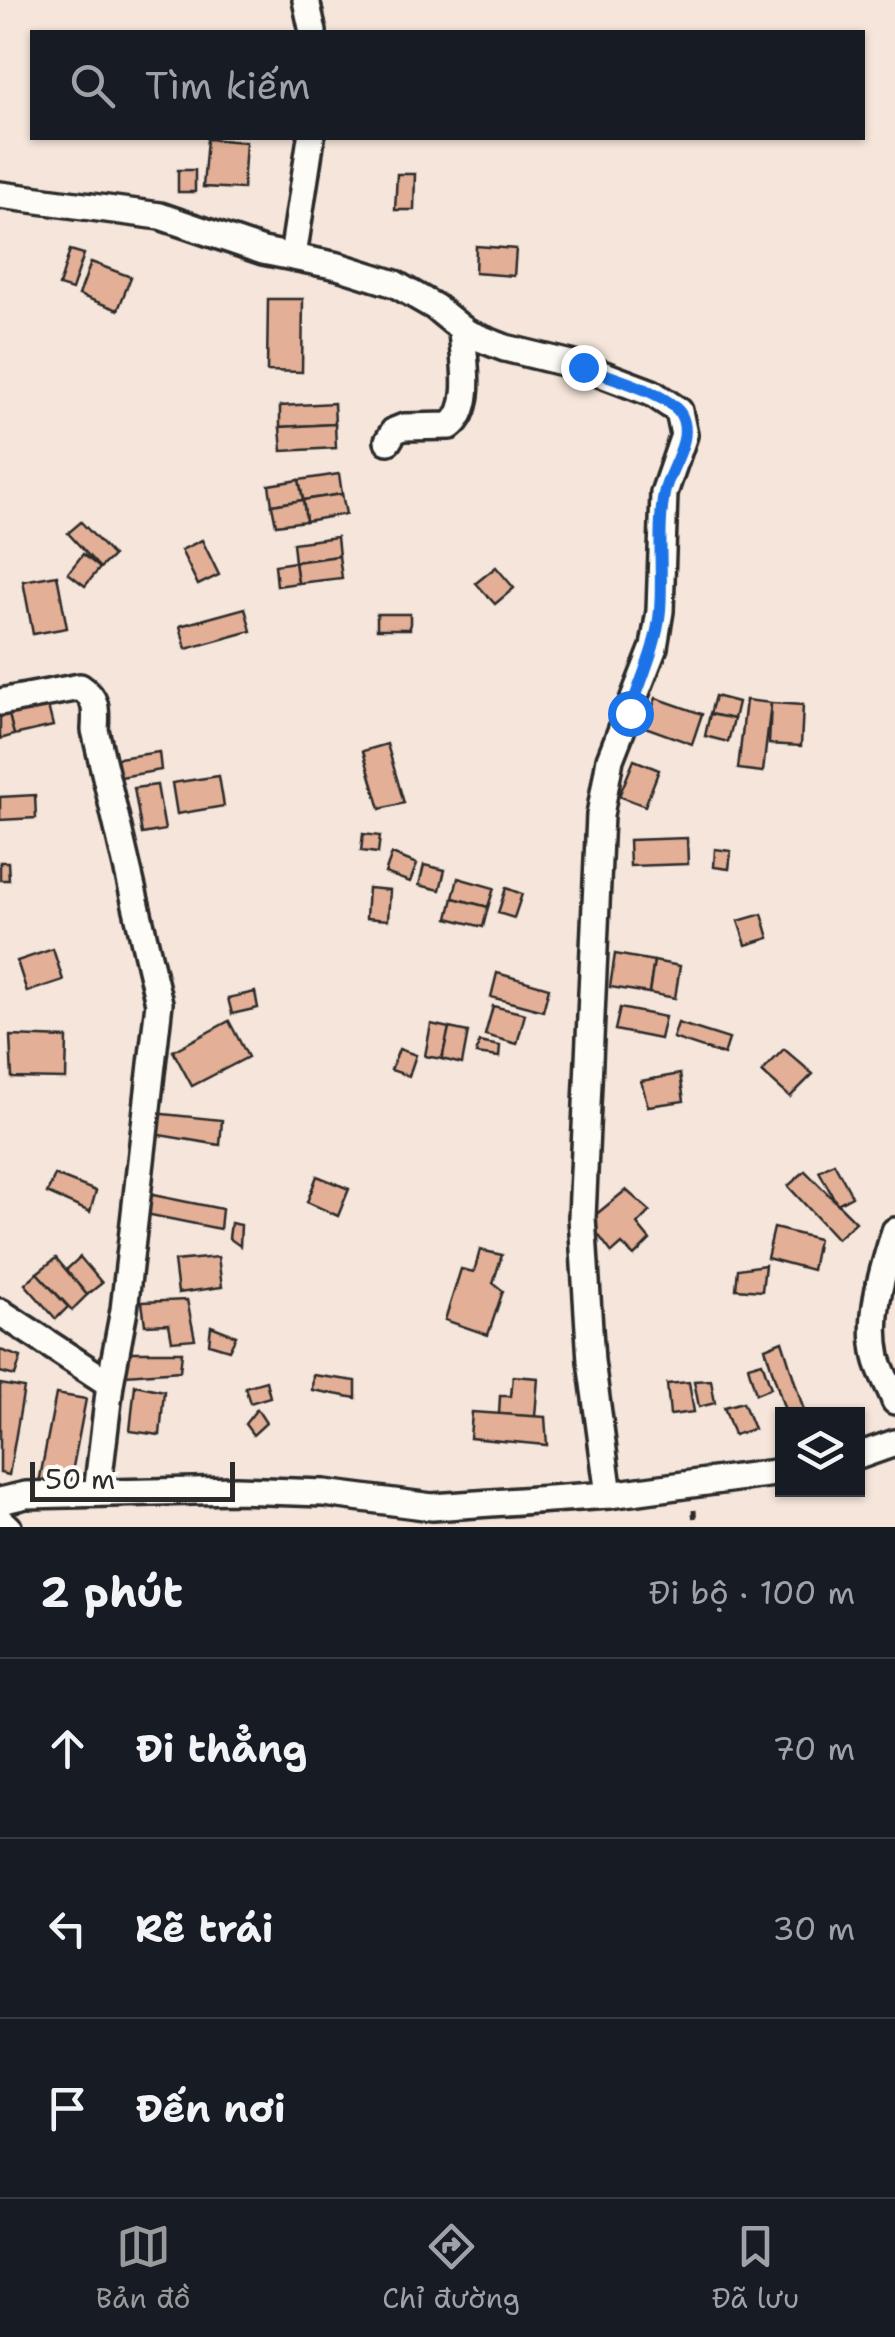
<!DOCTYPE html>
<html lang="vi">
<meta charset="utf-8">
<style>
body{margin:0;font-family:"Shantell Sans",sans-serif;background:#20242c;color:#f1f3f6}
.controls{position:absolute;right:30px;bottom:30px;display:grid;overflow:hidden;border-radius:0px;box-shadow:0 2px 8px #0004}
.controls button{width:90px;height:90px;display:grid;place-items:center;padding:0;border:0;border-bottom:2px solid #363941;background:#171b24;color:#f1f3f6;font:50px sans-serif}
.scale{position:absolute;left:30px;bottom:25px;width:205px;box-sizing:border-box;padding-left:10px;border:5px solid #2b2b2b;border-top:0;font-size:28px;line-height:35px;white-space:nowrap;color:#2b2b2b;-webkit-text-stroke:8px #fdfcf7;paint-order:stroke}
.stop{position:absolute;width:30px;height:30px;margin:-22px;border:8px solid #1a73e8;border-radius:50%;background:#fff}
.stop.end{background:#1a73e8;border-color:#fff;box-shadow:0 2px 10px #0008}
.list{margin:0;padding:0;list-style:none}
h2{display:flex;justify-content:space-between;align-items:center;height:130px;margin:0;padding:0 40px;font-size:42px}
h2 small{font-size:32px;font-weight:400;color:#9ea1a6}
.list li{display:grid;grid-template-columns:65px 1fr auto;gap:30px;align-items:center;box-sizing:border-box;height:180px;padding:0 40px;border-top:2px solid #363941}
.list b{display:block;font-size:38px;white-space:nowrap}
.list em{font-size:32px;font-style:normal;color:#9ea1a6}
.icon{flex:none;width:55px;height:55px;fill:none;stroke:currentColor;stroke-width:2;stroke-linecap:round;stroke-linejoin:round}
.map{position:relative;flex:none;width:895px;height:1527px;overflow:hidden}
.search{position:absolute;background:#171b24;box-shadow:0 2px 8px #0004;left:30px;right:30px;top:30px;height:110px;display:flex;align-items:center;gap:25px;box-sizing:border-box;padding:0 35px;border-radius:0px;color:#9ea1a6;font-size:38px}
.sheet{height:670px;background:#171b24}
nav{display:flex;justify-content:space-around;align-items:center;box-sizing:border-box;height:140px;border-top:2px solid #363941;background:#171b24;font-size:28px;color:#9ea1a6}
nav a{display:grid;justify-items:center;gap:5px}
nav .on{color:#98999b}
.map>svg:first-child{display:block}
.building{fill:#e3af96;stroke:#2b2b2b;stroke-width:2.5}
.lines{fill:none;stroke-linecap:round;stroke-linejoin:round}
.minor-casing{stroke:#2b2b2b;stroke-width:32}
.path{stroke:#2b2b2b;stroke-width:5;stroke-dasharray:8 8;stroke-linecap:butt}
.minor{stroke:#fdfcf7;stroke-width:25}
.route{stroke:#1a73e8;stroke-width:12}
</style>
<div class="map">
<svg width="895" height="1527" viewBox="0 0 895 1527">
<rect width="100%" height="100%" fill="#f5e5da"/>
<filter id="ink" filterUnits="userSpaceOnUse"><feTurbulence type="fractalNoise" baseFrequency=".01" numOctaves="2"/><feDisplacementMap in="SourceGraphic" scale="20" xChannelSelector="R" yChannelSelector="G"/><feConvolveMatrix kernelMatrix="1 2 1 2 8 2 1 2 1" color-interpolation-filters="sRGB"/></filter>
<g filter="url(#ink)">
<g class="building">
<path d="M207,139L246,142L243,189L203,187Z"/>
<rect x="178" y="170" width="17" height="22"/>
<path d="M397,174H415L414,210H395Z"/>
<path d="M476,246L516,249L514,276L475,273Z"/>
<path d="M70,250L84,254L72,290L59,286Z"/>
<path d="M91,262L131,277L118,310L79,295Z"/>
<path d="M268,299H303L302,372L267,371Z"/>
<path d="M334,403L335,424L280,427V406Z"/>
<path d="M335,424L336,448L282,451L280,427Z"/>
<path d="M339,474L342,494L303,500L299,480Z"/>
<path d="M299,480L303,500L272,505L269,485Z"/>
<path d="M342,494L346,514L306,521L303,500Z"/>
<path d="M303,500L306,521L276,525L272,505Z"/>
<path d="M81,522L113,556L100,568L68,533Z"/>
<path d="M337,537L339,556L295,562L293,543Z"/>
<path d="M202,540L219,575L198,585L181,550Z"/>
<path d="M83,554L100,568L85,586L68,573Z"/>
<path d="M339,556L342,578L298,583L295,562Z"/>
<path d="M295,562L298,583L277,586L275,565Z"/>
<path d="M496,567L514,588L495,604L476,583Z"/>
<path d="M57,575L67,628L33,634L23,581Z"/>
<path d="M245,608L251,631L186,649L180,626Z"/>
<rect x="377" y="614" width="33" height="15"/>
<path d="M45,694L53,726L14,735L6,703Z"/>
<path d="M715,696L738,702L734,719L710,714Z"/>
<path d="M656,698L702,714L692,744L645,727Z"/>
<path d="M746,700L771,703L763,772L738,769Z"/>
<path d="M6,703L14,735L0,739V704Z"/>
<path d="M771,703L803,705L801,746L769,744Z"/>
<path d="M710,714L734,719L728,742L705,736Z"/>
<path d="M387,744L404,803L380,809L363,751Z"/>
<path d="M159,752L161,770L115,778L112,759Z"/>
<path d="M634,760L659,770L645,806L619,796Z"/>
<path d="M219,776L224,806L177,814L172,783Z"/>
<path d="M157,785L165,830L142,834L134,788Z"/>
<path d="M35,795L36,818L0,820V797Z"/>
<path d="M363,834L380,836L378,853L361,851Z"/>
<path d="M687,838L688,864L630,866L629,840Z"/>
<path d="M715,849L731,851L729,869L714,867Z"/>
<path d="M392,854L417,864L410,882L385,873Z"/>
<path d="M0,862H8L9,880H0Z"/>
<path d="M424,865L445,870L440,890L419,885Z"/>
<path d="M458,878L494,888L488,907L453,898Z"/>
<path d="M368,888L390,890L388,920L366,918Z"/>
<path d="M506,888L522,894L514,918L498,913Z"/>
<path d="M453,898L488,907L483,927L448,918Z"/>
<path d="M762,914L769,938L746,945L738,921Z"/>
<path d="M53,949L63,980L27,992L17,961Z"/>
<path d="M615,954L654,961L649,993L610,987Z"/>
<path d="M654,961L680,966L675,998L649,993Z"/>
<path d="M497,973L549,988L543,1011L491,997Z"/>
<path d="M255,992L258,1008L232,1014L228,998Z"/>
<path d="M493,1006L525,1014L517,1044L485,1035Z"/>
<path d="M620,1008L665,1017L660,1039L615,1030Z"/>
<path d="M229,1021L248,1057L192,1086L173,1051Z"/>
<path d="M678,1023L729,1039L724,1055L673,1038Z"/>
<path d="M431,1024L449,1028L442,1059L425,1056Z"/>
<path d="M449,1028L468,1032L462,1064L442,1059Z"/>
<path d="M10,1036L67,1038L66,1079L12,1078Z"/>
<path d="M479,1042L500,1046L499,1057L476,1054Z"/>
<path d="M399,1049L416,1055L409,1076L391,1070Z"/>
<path d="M784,1049L813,1074L790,1097L762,1072Z"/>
<path d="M680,1074L684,1101L648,1106L641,1081Z"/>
<path d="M153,1113L222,1120L220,1145L153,1134Z"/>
<path d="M834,1163L852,1196L837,1204L819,1171Z"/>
<path d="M805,1171L856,1222L837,1239L788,1186Z"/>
<path d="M55,1175L96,1191L90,1212L47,1193Z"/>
<path d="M317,1176L349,1189L338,1216L307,1202Z"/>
<path d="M626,1190L650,1211L637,1224L650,1240L634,1256L622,1244L612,1253L588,1221Z"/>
<path d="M143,1193L222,1209L220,1229L141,1213Z"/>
<path d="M231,1223L241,1225L240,1246L229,1238Z"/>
<path d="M774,1228L818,1239L812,1270L767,1258Z"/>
<path d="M480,1250L502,1255L493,1283L503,1291L488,1335L445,1320L461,1269L474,1272Z"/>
<path d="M80,1257L102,1283L87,1295L66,1270Z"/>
<path d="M218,1257L222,1287L178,1293L174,1261Z"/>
<path d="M56,1258L87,1295L72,1310L37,1273Z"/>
<path d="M765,1265L762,1291L736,1289L738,1269Z"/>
<path d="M37,1273L68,1307L56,1319L25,1284Z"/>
<path d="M187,1300L195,1339L172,1341L169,1324L145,1325L142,1302Z"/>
<path d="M211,1326L236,1336L229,1350L209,1344Z"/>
<path d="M782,1341L805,1414H786L765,1348Z"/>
<path d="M0,1350L21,1357L15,1376L0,1372Z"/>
<path d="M124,1352H182L180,1371L126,1375Z"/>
<path d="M762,1362L771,1388L756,1394L748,1366Z"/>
<path d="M313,1375L356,1381V1398L312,1390Z"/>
<path d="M513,1376L538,1378L535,1417L499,1414L500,1396H511Z"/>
<path d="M711,1380L715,1403L699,1407L694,1381Z"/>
<path d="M266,1381L270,1397L250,1403L245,1387Z"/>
<path d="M689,1382L694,1412L670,1415L667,1384Z"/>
<path d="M0,1384L24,1388L9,1475L0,1473Z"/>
<path d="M135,1385L164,1391L160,1435L130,1431Z"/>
<path d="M56,1394L86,1399L69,1488L39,1483Z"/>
<path d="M743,1402L754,1429L734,1435L724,1407Z"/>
<path d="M257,1409L266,1423L253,1435L245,1424Z"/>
<path d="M472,1412L545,1417L547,1445L470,1438Z"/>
</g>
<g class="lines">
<defs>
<g id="minor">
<path d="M306,0L313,32"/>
<path d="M0,195L160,216L263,251L338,266L395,284L435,307L467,333L505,348L583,367L652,393L679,411L684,435L664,493L660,611L654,647L610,759L600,815L582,1217L591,1361L609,1495"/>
<path d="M293,256L311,138"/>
<path d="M388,441L394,431L404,427L450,426C475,408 463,357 462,329"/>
<path d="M0,702L80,687C98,699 96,710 95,730L159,1003L124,1310L110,1384L97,1493"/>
<path d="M895,1231C883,1271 868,1314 877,1357C880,1372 890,1386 895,1401"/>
<path d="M0,1312L110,1384"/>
<path d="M858,1456L895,1443"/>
<path d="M0,1501L26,1495L236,1490L324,1493L432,1507L609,1495L782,1472"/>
<path d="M0,1521L8,1527"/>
</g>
</defs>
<use href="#minor" class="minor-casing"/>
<path class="path" d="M694,1510L695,1527"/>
<use href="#minor" class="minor"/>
</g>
</g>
<g class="lines" filter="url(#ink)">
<path class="route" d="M583,367C607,376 666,392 680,413C696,439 668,469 664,494C657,531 663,572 660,610C657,647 641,678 630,713"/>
</g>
</svg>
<div class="controls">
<button><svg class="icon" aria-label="layers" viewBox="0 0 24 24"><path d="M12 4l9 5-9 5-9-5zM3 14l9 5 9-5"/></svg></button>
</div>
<div class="scale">50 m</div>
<div class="stop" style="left:630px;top:713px"></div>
<div class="stop end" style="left:583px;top:367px"></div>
<div class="search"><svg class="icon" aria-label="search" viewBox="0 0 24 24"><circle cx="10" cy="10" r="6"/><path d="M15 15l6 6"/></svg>Tìm kiếm</div>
</div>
<section class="sheet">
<h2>2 phút<small>Đi bộ · 100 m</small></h2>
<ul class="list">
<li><svg class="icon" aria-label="ahead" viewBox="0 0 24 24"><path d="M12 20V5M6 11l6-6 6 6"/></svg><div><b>Đi thẳng</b></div><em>70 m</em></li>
<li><svg class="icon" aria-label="left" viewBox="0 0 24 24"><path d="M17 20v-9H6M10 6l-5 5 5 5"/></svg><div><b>Rẽ trái</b></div><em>30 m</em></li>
<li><svg class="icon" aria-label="arrive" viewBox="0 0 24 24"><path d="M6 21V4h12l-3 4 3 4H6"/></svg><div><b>Đến nơi</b></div></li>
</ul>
</section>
<nav>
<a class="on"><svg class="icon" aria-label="map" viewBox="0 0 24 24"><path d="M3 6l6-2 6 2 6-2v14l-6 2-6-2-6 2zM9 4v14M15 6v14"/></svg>Bản đồ</a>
<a><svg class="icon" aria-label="directions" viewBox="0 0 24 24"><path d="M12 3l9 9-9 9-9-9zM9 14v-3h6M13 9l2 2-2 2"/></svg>Chỉ đường</a>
<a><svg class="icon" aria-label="saved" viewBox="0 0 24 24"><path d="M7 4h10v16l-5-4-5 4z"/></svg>Đã lưu</a>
</nav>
